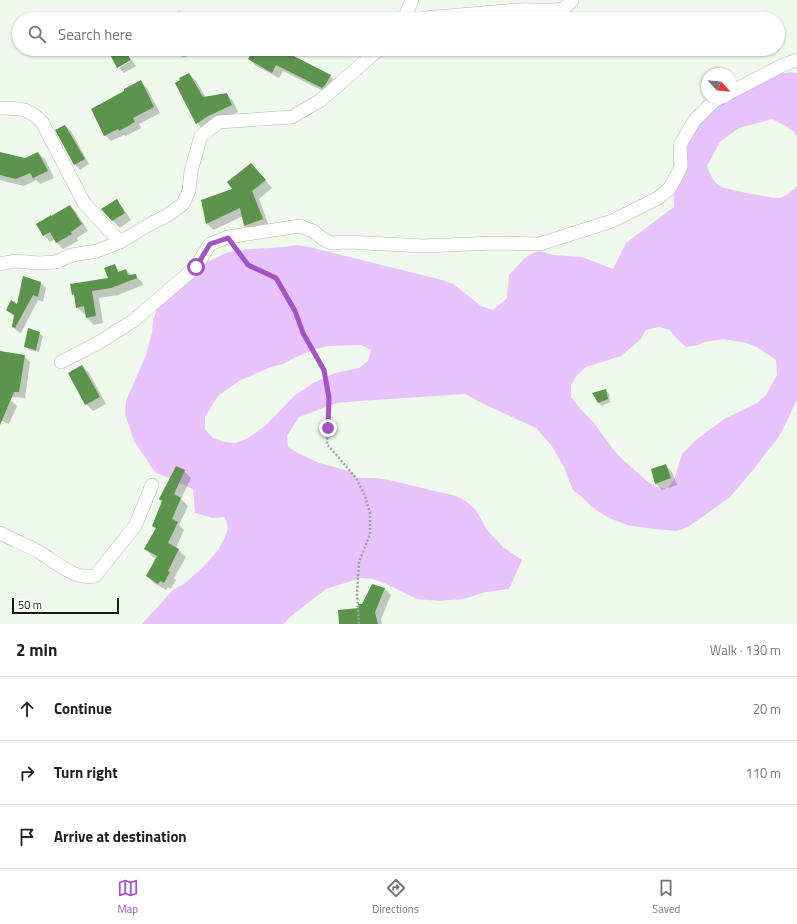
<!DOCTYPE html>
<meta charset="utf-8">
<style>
body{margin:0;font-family:"Titillium Web",sans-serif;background:#f6f6f6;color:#202124}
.compass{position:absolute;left:701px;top:68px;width:36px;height:36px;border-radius:50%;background:#fff;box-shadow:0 1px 3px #0004;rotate:116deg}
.scale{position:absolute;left:12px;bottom:10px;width:107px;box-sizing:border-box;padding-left:4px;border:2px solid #161a15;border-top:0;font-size:11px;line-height:14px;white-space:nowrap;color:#161a15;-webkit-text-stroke:3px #fff;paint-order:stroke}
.stop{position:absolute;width:12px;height:12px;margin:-9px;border:3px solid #a253c4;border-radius:50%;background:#fff}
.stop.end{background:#a253c4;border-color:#fff;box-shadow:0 1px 4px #0008}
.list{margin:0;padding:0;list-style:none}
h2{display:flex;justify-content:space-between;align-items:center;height:52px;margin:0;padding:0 16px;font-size:17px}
h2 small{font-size:13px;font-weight:400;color:#757577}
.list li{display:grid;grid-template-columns:26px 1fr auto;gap:12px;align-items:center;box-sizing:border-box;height:64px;padding:0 16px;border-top:1px solid #e0e0e0}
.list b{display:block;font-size:15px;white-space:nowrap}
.list em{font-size:13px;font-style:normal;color:#757577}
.icon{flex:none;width:22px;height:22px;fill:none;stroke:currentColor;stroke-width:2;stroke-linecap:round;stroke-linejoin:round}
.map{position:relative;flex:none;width:797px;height:624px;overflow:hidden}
.search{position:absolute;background:#fff;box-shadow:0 1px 3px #0004;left:12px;right:12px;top:12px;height:44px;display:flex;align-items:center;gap:10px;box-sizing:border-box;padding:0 14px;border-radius:22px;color:#757577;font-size:15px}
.sheet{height:244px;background:#fff}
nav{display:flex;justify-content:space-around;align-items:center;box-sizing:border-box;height:56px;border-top:1px solid #e0e0e0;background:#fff;font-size:11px;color:#757577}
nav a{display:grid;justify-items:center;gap:2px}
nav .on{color:#a253c4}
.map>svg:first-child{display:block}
.green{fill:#e8c3fb;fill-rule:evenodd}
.shadow{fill:#0003}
.building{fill:#5c934d}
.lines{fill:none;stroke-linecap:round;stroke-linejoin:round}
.street-casing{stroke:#b1bcae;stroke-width:14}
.path{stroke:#9aa398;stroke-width:2.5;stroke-dasharray:2 2;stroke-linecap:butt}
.street{stroke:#fff;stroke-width:13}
.route{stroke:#a253c4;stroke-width:5}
</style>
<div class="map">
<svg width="797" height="624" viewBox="0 0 797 624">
<rect width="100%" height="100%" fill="#eef9eb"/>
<path class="green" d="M792,72L797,73V136L793,131L784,125L772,119L739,128L720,142L707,166C710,174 713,182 721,187C726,189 775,199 779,198C787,196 792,191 797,186V400L782,431L776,441L768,450L753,470L729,498L688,527L677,531L653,529L641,527L630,526L609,518L599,512L590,505L582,497L573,490L568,478L564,467L551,445L536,428L488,406L465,394L360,401L337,403L299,417L287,436L288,447L298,453L319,463L331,466L354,473L356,478H376L389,480L456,496L467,502L476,510L487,530L503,547L522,560L509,589L486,592L463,599L439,601L417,599L384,583L373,579L361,578L326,589L290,617L284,624H142L173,590L184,584L203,567L218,550L224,539L228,528L225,517L213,518L195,513L193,489L155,472L134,441L125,414L126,401L146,355L152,333L153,321L157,309L203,264L226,253L238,250L285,247L297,245L309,247L442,280L453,284L481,306L493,310L507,298L509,275L527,256L538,251L553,255L582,257L613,269L626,243L674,207L673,169L674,151L685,130L726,98H731L772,75ZM659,327L670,330L677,339L686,347L698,345L705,342L723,339L746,343L757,347L776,360L777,375L766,395L757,403L726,418L698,438L682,454L674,480L667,489L656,487L647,481L621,458L613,449L594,423L578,406L571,397V385L577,375L586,367L621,356L640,340L646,330ZM361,345L371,350L368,361L359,368L335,373L313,383L294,396L265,426L246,439L235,443L224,442L213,438L205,429V417L218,396L239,381L271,367L283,364L294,358L316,349L329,346Z"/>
<g class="shadow">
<path d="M180,11L187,19H142L154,15L156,17Z"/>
<path d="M176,49H191L193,54L183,58L176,52Z"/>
<path d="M259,49H278L330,76L337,82L329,94L283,71L279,78L256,66L249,59Z"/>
<path d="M352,49H375L370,59L356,53Z"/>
<path d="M132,60L136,66L124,73L119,68Z"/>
<path d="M189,74L196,81L206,98L226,94L233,101L238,112L215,123L204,130L197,123Z"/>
<path d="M141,82L147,88L160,113L139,124L141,128L126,136L124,135L111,141L105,135Z"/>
<path d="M65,126L71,131L89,164L80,170L75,164Z"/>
<path d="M0,153L25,159L38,153L45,159L54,178L40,184L36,180L24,186L0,180Z"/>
<path d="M258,172L272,188L259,199L269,226L252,233L245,226L243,216L214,230L207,224L202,201L233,189Z"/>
<path d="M117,201L123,208L131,220L120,228L113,221Z"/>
<path d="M70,206L76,212L88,231L77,238L78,241L63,249L57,243L55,239L50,242L44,235Z"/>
<path d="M114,265L121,272L126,270L131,275H135L142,282L143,285L118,295L99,298L103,323L94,325L87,318L86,314H84L77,307L76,297L73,294L110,279Z"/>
<path d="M41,283L46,288L43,302L38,300L21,333L19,332L13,327L15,317L7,310L18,305Z"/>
<path d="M39,333L43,336L39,352L29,350L25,346Z"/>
<path d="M0,351L24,356L30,362L25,398L12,397L6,391L0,370Z"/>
<path d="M82,366L89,373L106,404L93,411L86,404Z"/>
<path d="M605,390L609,393L610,402L602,406L599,403L593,393Z"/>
<path d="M0,395L11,400L17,406L9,424L0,420Z"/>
<path d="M665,465L672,472L677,485L662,490L655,483Z"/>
<path d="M184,471L191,478L181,499L188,506L179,525L184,530L176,548L179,550L186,557L174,578L176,580L171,589L168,587L166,590L154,583L147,576L157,559L152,556L145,549L156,529L153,526Z"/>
<path d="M385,589L391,595L381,619L382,624H340L360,609L363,605Z"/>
</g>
<g class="building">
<path d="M107,49H124L131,60L117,68Z"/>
<path d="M254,49H280L331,75L325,85L322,88L276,65L272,73L248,59Z"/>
<path d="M189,73L203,97L227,93L232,105L208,116L196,124L175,83L180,80L179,78Z"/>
<path d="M141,80L154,107L133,118L135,122L119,131L118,129L104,136L91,109L124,91V89Z"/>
<path d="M65,125L85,159L74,165L55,130Z"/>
<path d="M0,152L25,158L38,152L48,171L33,178L30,173L16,179L0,175Z"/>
<path d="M251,163L266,180L252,191L263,219L244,226L240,208L206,224L201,200L232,189L227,182Z"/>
<path d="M117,199L125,213L112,221L101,209Z"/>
<path d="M70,205L82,224L71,232L72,234L56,243L50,232L43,236L36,224L51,215V216Z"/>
<path d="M115,264L118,272L126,269L128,275L136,274L137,278L111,288L92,291L96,316L86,318L84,306L76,308L74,294L72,295L70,284L108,278L104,268Z"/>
<path d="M23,276L41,282L38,297L33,295L15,328L12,327L14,315L6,310L11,300L17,304Z"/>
<path d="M28,328L40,332L36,350L24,347Z"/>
<path d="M0,351L25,355L19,392H14L0,425Z"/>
<path d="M82,365L100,397L85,405L68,373Z"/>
<path d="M606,389L608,399L598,403L592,393Z"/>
<path d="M666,464L671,478L655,484L651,469Z"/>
<path d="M176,466L185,470L174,494L181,498L172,519L178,522L168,543L179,549L168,571L170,572L164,583L160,581L158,584L146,576L157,556L144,549L156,528L152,526L162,501L159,499Z"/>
<path d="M372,584L385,588L375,612L378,624H339L338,610L359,608L358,604H362Z"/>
</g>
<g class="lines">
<defs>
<g id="street">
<path d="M404,19L412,0"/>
<path d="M423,19L425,18C457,15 489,12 520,10C534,9 547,12 560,9C565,8 570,4 572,0"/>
<path d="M731,92L781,66L797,60"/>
<path d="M0,108C20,109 27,107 42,122L84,203L120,242"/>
<path d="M0,264L15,261L38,263L56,262L72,255L97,251L120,242L152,223L168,215L183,204L189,191L191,171L201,136L219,122L292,117L321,100L379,49"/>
<path d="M61,362L98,343L133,321L196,267L210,244L228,237L300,226L313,231L323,239L331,243L347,242L423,246L495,243L540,244L612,221L658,198L670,188L681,167L680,145L694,121L714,101L720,98"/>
<path d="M0,533C13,540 27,545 39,552C56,562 74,580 95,576L135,526L152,485"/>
</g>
</defs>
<use href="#street" class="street-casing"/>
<path class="path" d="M236,248L248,265L276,278L295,311L303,333L325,370L329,397L327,444L356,478L365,496L370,513V534L359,562L357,595L359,624"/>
<use href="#street" class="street"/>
</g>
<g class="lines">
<path class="route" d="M196,267L210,244L228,238L248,265L276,278L295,311L303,333L324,370L329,398L328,428"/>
</g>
</svg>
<svg class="compass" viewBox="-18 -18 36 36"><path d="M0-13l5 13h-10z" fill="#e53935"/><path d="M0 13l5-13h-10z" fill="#757577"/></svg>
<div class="scale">50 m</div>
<div class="stop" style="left:196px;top:267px"></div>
<div class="stop end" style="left:328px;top:428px"></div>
<div class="search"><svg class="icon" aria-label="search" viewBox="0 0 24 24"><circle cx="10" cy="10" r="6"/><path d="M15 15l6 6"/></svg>Search here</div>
</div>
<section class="sheet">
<h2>2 min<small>Walk · 130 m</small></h2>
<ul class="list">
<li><svg class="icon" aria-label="ahead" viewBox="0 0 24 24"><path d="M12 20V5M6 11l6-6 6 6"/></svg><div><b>Continue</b></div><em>20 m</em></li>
<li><svg class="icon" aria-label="right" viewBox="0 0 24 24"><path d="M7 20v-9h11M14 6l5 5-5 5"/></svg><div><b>Turn right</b></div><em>110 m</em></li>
<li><svg class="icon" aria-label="arrive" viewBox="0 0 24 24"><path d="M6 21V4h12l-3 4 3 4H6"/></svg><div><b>Arrive at destination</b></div></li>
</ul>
</section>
<nav>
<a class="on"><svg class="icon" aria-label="map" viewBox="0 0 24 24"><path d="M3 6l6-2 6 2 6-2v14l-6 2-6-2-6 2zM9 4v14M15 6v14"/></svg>Map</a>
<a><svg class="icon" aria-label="directions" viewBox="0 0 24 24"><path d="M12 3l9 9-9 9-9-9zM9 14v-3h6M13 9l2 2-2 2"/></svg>Directions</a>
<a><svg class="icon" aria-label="saved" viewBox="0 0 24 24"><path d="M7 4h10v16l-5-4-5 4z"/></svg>Saved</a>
</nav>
